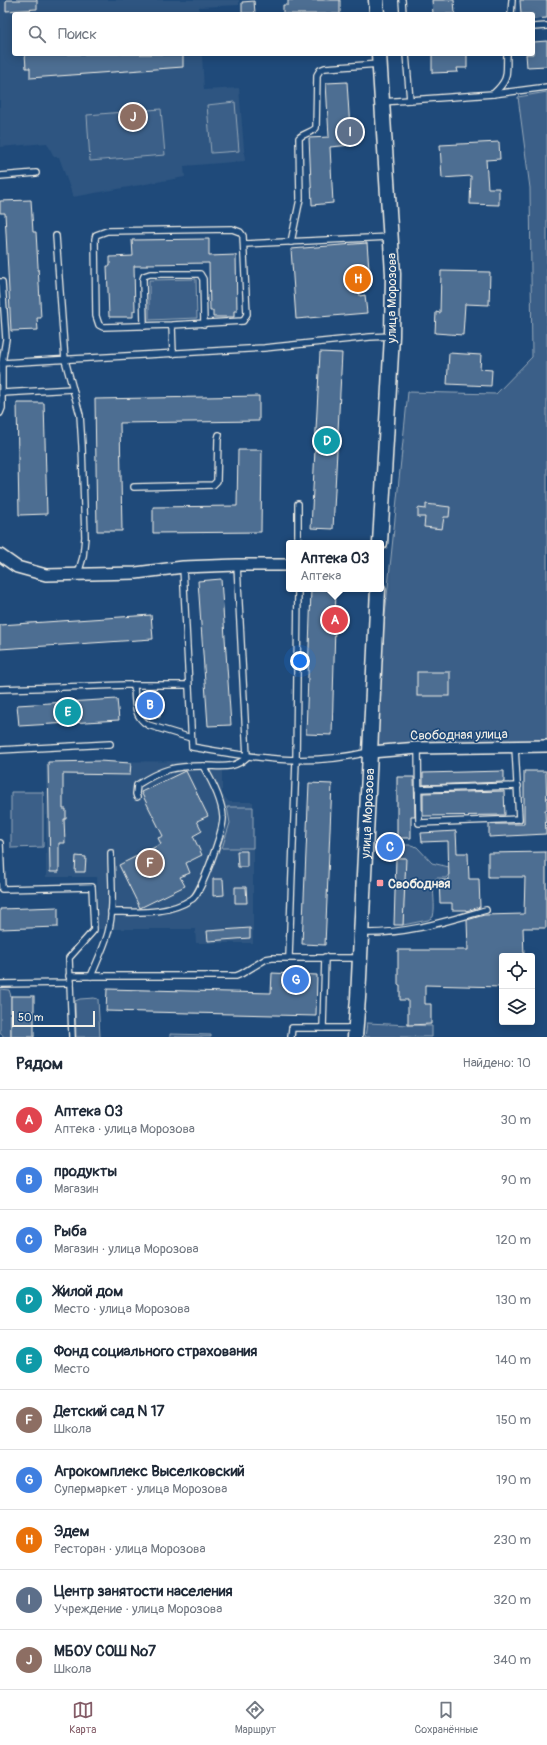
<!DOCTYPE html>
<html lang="ru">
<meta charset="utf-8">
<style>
body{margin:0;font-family:Pangolin,sans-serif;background:#f2f2f3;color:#1f2937}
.controls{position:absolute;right:12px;bottom:12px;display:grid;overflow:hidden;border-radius:4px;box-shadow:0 2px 10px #0003}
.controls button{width:36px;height:36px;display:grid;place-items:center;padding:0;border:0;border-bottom:1px solid #e0e1e3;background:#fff;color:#1f2937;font:20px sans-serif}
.scale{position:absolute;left:12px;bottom:10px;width:83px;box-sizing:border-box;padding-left:4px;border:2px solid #f4f1e8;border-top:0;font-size:11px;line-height:14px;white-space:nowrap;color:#f4f1e8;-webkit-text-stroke:3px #1f4a7a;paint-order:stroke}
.you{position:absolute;left:300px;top:661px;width:14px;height:14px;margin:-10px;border:3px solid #fff;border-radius:50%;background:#1a73e8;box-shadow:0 0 0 6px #1a73e833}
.badge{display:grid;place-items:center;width:26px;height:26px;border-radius:50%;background:#845c67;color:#fff;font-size:13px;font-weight:700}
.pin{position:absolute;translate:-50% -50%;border:2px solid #fff;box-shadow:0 1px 4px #0006}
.popup{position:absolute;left:286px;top:540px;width:98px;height:52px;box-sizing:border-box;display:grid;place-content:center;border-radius:4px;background:#fff;filter:drop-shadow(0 1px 3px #0005);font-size:13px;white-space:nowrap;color:#747a83}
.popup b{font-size:15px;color:#1f2937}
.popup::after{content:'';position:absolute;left:50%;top:100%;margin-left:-8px;border:8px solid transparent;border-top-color:#fff}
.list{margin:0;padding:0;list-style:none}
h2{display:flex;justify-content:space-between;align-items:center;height:52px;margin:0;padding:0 16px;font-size:17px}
h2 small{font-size:13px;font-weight:400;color:#747a83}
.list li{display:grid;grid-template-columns:26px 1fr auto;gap:12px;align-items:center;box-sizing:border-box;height:60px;padding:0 16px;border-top:1px solid #e0e1e3}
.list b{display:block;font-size:15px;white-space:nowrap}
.list p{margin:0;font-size:13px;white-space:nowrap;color:#747a83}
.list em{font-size:13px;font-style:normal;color:#747a83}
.icon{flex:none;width:22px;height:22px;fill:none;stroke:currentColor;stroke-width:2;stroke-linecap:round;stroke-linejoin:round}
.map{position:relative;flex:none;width:547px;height:1037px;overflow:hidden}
.search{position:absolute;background:#fff;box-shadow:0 2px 10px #0003;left:12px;right:12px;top:12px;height:44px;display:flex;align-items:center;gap:10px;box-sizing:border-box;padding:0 14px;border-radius:4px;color:#747a83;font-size:15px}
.sheet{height:652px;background:#fff}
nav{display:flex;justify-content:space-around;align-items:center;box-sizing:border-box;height:56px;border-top:1px solid #e0e1e3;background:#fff;font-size:11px;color:#747a83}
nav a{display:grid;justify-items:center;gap:2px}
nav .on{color:#845c67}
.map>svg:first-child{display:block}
.built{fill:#2d5581}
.green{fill:#3a5f88;stroke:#97a8b8}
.building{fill:#4d6e92;stroke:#f4f1e8}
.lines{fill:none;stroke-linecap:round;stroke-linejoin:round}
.service-casing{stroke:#f4f1e8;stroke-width:8}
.minor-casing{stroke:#f4f1e8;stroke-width:14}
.tertiary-casing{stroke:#f4f1e8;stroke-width:17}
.service{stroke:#1f4a7a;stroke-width:5.5}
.minor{stroke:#1f4a7a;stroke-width:11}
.tertiary{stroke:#1f4a7a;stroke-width:14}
.poi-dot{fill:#ff9aa2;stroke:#1f4a7a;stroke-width:1.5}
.labels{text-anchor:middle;stroke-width:3.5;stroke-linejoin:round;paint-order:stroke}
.street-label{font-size:13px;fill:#f4f1e8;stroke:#1f4a7a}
.poi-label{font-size:13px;font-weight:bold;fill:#f4f1e8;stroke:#1f4a7a;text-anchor:start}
</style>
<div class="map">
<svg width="547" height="1037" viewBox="0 0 547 1037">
<rect width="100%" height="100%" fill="#1f4a7a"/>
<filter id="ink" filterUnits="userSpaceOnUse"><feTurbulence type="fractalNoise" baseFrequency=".025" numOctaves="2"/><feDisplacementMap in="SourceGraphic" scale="8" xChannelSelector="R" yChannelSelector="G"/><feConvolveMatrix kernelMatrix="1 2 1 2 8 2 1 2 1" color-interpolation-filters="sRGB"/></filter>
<g filter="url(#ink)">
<g class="built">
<path d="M0,0H239V5L199,7V14H14V54H202L204,90L239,88L245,161L184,166L185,177L73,197L59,157H54L47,143L0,147Z"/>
<path d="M222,761V794L229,802H253V943H196L195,929H98L97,877H46V762Z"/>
</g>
<g class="green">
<path d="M547,92V747L371,752L408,392L496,394L532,357L530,188L518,97Z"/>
<path d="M235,102L239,151L211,153L207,105Z"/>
<path d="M161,109L165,155L90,161L87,115Z"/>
<path d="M196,279L197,318L149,320V280Z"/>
<path d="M11,792H43V847L11,848Z"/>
<path d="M227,807H253V848H222L230,823Z"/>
<path d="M398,845H411L417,847L432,863L449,867V874L446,878H437L434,880C432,893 436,905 433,917L428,920L403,925L405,858H396V852H398Z"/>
<path d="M0,989L9,990L11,996V1037H4L0,1032Z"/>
<path d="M94,998L98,999L100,1037H76L75,1001L80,999Z"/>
<path d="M367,1023L432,1026V1037H365Z"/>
<path d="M170,1034L211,1035V1037H170Z"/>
</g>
<g class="building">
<path d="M6,0H37V9L6,11Z"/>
<path d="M288,0H340V14H283V5H288Z"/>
<path d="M432,0H454L455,14H433Z"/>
<path d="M520,0H547V18L533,19V14H521Z"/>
<path d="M254,1L255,13H242V2Z"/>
<path d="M547,41V66L527,67L526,54H533V42Z"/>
<path d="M25,54H183V67L30,78V68H26Z"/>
<path d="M432,54H467V68H457L458,72L432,73Z"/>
<path d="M347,82L351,145L330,147L333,203L312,205L309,138L329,137L326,83Z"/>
<path d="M499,142L500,159L486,160L488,188H499V205L470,204L471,176L442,178L440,145Z"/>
<path d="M31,200L33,232H36L41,318H37L38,330L11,331L5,213H0V201Z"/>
<path d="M209,239V256L236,255L237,311H234V317H213V311H210L209,263L147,264V266H134L135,311H133V317H109L107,266H110V257L133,256L132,240Z"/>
<path d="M367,243L369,269H358L360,296L365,295L367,313L296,319L291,249Z"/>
<path d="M441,271L490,272L489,305L465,304L463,335L435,333L436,312L440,313Z"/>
<path d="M320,352L342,353L333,529L311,528Z"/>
<path d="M449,353L481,355L480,369L492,370L491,386L447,384Z"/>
<path d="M259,396V421L120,423L122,531H97L95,399Z"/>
<path d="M17,403H44L47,514L19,515Z"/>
<path d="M238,450H262L261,532L153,533V507L237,506Z"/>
<path d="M426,504L450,507L449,517H444L442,529L424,527L425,517H418V508L426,509Z"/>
<path d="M221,579L231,725L208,726L198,581Z"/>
<path d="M311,589H336L332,735L306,734Z"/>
<path d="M151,615L153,639L0,649V625Z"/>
<rect x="417" y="672" width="33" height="24"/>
<path d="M158,692L160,717L146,718L142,713L141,693Z"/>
<path d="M117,699L119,720L19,726L17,705Z"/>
<path d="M99,761L131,763L130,775L63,774V809H66V819H64L65,843H59V872H50L48,762Z"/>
<path d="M185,771H186L208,816L197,821L202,831L193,836L202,855L186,863L190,873L180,877L185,886L140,908L119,865L161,844L158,838L163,836L141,792Z"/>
<path d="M504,771V782L423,785V773Z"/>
<path d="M524,771H546L547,810H545L546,834L489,837V824H524Z"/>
<path d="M397,777H414L415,816H411V838H397Z"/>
<path d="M309,783L332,784L325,945L302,944Z"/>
<path d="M504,791L505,815L423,816V793Z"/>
<path d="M456,831L457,853H468L469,879H479L480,907L466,911V910H452V903H440L439,880H449L448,841L422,842L421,833Z"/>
<path d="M237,851H247V867H238Z"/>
<path d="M546,852V928H523L524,956H502V987L425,985V1004H431V1024L408,1025V1000H400V985H398V950H468L467,920L484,915L524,914L525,877H488V853Z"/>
<path d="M76,856L86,857L85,872H75Z"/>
<path d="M396,858H406L403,925H394Z"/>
<path d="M213,879H223L224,895L213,896Z"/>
<path d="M235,887H246L247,903H235Z"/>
<path d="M58,907V927L0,929V909Z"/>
<path d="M250,928V938L208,941L207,931Z"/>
<path d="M272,973L317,975L316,1016L106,1011L107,989L271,993Z"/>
<rect x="11" y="996" width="23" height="41"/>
</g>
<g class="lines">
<defs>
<g id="service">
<path d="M402,0L403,14"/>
<path d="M511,14L512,0"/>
<path d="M533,27L547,26"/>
<path d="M406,54L410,100"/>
<path d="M493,94L547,87"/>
<path d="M382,102L493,94C510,79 506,74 507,54"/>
<path d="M0,176L36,173"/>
<path d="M56,236L65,360L80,415L82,446L85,537L83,557L78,574"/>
<path d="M291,242L300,199L299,138C304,133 311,133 316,128L317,75L320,70L325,68L379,64"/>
<path d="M245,244L390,237"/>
<path d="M0,282H2L6,339L2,363V408L0,413"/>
<path d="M172,325L243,321L247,314L243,236L240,232L232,229L107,231L96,235L95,239L96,316L99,325L103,327L172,325L173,354"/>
<path d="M144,326L143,279L144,276L150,274H200L203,279L204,324"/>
<path d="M2,363L264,348L370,337L392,336"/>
<path d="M2,393L73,389"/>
<path d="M134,487L213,485L217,481L218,439L219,435"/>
<path d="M298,543V504"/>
<path d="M183,567L192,747C254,758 306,767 369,752"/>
<path d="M134,685C135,701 133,716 148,725L191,738"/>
<path d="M0,689L126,685H187"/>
<path d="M418,748L419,823L519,819L515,747"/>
<path d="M0,750L110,744"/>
<path d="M418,789L518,786"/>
<path d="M137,797L136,794L137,785C162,769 174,766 203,766"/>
<path d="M0,843L2,889L92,887L94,930L69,958L70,983L0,984"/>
<path d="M111,912C139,912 167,915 192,899C201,894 224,829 223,817C222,800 212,781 203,766C221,766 233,770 247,757L237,565"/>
<path d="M362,933C406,934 444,922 486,910"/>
<path d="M289,957L296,761L298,589"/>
<path d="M69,976H236L241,974L266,959L272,958H360"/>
<path d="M91,976C97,962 104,947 108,933C115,907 111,879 111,853"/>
<path d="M70,983L72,1037"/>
<path d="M323,1028L325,957"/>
<path d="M291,1037L292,1028H356"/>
</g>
<g id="minor">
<path d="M0,555L17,567L46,575L136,573L183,567L237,565H289"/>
<path d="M371,752L418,748L547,746"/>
</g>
<g id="tertiary">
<path d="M376,0L377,14"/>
<path d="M379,54L393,274L392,336L380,543"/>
<path id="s1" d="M355,1037L358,998L378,589"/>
</g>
</defs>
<use href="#service" class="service-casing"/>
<use href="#minor" class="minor-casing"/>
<use href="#tertiary" class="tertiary-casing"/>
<use href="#service" class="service"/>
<use href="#minor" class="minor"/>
<use href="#tertiary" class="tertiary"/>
</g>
</g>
<rect class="poi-dot" x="376" y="879" width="8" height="8" rx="2"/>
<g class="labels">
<g class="street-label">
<text transform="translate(391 298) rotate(-90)" y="5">улица Морозова</text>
<text transform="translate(459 734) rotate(-1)" y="5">Свободная улица</text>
<text dy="5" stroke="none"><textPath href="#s1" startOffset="224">улица Морозова</textPath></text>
</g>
<g class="poi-label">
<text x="388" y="888">Свободная</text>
</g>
</g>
</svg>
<div class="controls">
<button><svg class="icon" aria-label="locate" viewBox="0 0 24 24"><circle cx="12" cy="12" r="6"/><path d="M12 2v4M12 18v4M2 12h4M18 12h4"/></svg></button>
<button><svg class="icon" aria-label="layers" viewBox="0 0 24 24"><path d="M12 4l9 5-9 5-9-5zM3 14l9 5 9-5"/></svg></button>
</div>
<div class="scale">50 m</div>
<div class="you"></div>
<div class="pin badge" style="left:335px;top:620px;background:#e0444e">A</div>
<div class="popup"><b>Аптека 03</b>Аптека</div>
<div class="pin badge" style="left:150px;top:705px;background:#3f7fe0">B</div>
<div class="pin badge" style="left:390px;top:847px;background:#3f7fe0">C</div>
<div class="pin badge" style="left:327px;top:441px;background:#0f9aa8">D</div>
<div class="pin badge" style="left:68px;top:712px;background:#0f9aa8">E</div>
<div class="pin badge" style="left:150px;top:863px;background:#8d6e63">F</div>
<div class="pin badge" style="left:296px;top:980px;background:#3f7fe0">G</div>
<div class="pin badge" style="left:358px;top:279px;background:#e8710a">H</div>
<div class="pin badge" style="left:350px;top:132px;background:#5c6f8a">I</div>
<div class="pin badge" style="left:133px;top:117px;background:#8d6e63">J</div>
<div class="search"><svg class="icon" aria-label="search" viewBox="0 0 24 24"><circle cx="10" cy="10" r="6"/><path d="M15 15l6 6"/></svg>Поиск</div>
</div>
<section class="sheet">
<h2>Рядом<small>Найдено: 10</small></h2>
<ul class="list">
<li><span class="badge" style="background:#e0444e">A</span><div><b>Аптека 03</b><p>Аптека · улица Морозова</p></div><em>30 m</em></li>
<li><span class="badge" style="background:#3f7fe0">B</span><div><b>продукты</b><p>Магазин</p></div><em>90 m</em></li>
<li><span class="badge" style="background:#3f7fe0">C</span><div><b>Рыба</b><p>Магазин · улица Морозова</p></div><em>120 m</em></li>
<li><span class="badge" style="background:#0f9aa8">D</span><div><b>Жилой дом</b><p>Место · улица Морозова</p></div><em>130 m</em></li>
<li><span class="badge" style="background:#0f9aa8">E</span><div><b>Фонд социального страхования</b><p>Место</p></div><em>140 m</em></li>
<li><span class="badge" style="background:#8d6e63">F</span><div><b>Детский сад N 17</b><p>Школа</p></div><em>150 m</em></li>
<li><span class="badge" style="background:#3f7fe0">G</span><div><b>Агрокомплекс Выселковский</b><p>Супермаркет · улица Морозова</p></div><em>190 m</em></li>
<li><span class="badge" style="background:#e8710a">H</span><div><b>Эдем</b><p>Ресторан · улица Морозова</p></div><em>230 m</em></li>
<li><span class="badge" style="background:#5c6f8a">I</span><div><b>Центр занятости населения</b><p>Учреждение · улица Морозова</p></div><em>320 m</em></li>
<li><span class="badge" style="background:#8d6e63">J</span><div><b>МБОУ СОШ №7</b><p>Школа</p></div><em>340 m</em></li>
</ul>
</section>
<nav>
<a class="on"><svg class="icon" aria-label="map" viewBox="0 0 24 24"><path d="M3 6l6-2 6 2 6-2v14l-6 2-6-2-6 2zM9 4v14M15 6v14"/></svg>Карта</a>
<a><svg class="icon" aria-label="directions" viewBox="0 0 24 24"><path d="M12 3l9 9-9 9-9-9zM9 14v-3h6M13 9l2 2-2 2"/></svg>Маршрут</a>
<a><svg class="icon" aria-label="saved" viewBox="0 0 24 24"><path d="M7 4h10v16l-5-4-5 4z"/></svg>Сохранённые</a>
</nav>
